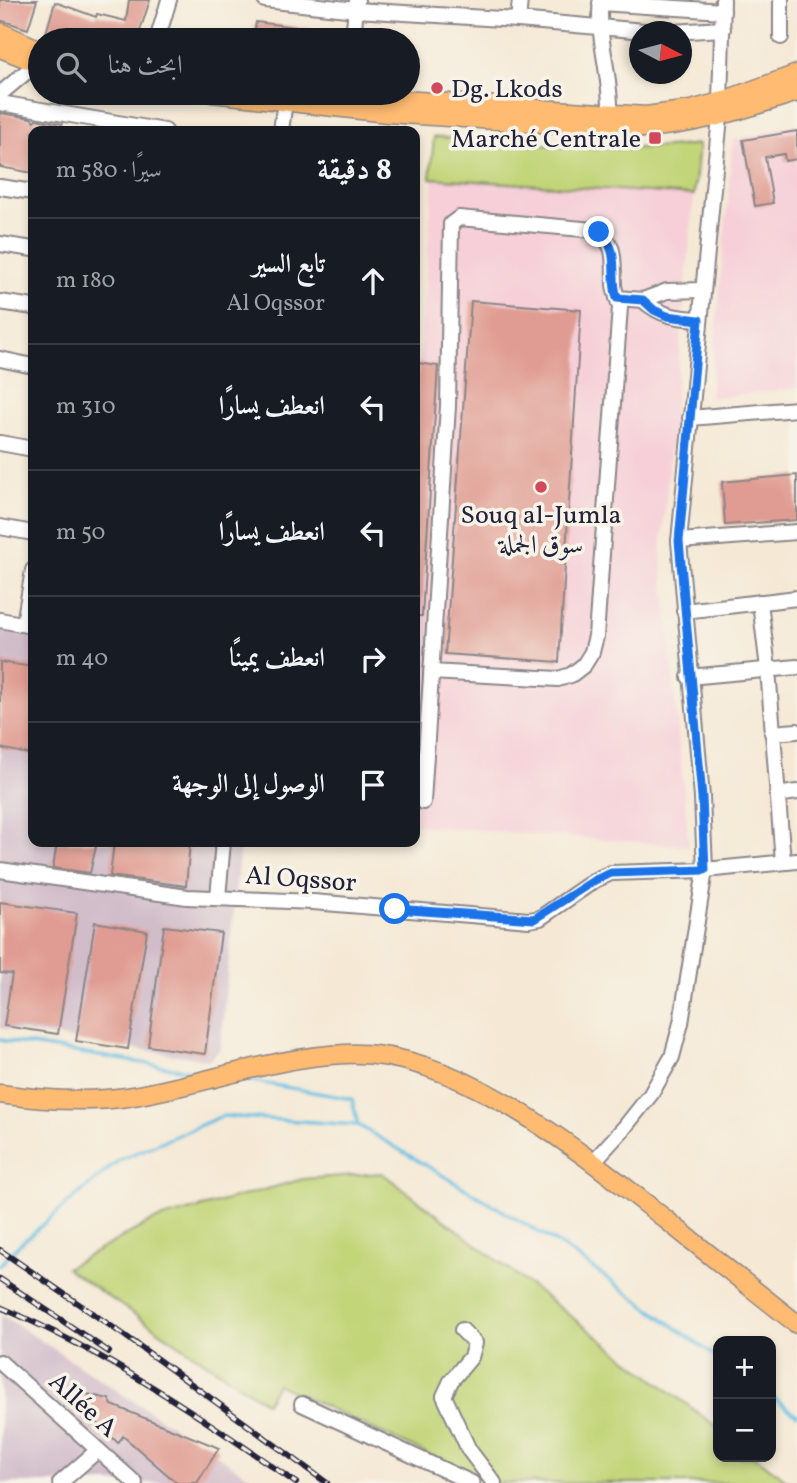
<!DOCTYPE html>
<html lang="ar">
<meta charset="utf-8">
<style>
body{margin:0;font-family:Vollkorn,Amiri,serif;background:#20242c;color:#f1f3f6;direction:rtl}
.controls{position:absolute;right:21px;bottom:21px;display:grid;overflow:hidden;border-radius:14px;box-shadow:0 4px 10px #0003}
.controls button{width:63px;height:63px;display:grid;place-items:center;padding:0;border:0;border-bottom:2px solid #363941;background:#171b24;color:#f1f3f6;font:35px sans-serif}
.compass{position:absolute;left:629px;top:21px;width:63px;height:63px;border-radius:50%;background:#171b24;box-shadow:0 4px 10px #0003;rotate:96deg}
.stop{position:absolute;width:21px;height:21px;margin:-16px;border:5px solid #1a73e8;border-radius:50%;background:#fff}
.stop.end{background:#1a73e8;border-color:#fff;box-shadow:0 2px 7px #0008}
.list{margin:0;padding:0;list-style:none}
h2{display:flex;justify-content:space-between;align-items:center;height:91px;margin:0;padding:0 28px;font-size:30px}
h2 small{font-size:23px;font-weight:400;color:#9ea1a6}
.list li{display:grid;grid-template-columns:46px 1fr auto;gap:21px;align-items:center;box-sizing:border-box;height:126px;padding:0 28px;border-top:2px solid #363941}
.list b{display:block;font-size:26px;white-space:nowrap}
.list p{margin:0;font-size:23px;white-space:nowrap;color:#9ea1a6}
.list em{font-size:23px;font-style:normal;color:#9ea1a6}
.icon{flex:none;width:38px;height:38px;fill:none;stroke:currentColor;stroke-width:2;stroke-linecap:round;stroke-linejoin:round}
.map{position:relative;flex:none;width:797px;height:1483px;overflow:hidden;direction:ltr}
.search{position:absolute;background:#171b24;box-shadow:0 4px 10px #0003;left:28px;top:28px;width:392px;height:77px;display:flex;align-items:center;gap:18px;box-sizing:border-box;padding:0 24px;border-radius:38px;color:#9ea1a6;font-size:26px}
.panel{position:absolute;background:#171b24;box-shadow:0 4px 10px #0003;left:28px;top:126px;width:392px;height:721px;border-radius:14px;direction:rtl}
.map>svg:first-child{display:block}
.built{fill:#f6cfd8}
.industrial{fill:#d1bdca}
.green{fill:#c2d579;stroke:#727c5a;stroke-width:2}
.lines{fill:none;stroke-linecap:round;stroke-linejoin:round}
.stream{stroke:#64bee2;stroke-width:3.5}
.building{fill:#e09c92}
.minor-casing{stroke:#8c8688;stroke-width:18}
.major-casing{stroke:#8c8688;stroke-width:21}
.minor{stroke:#fff;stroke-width:14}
.major{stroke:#febb71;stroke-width:18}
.rail-casing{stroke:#22223b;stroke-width:6}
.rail{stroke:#f7f3e8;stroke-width:3.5;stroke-dasharray:10;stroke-linecap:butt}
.route{stroke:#1a73e8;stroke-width:9}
.poi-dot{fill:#d1495b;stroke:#f7f3e8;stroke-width:2.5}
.labels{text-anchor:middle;stroke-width:7;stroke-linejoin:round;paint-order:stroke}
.poi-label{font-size:26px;fill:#22223b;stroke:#f7f3e8;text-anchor:start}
.street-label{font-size:26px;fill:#22223b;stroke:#f7f3e8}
</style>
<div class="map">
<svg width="797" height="1483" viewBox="0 0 797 1483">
<rect width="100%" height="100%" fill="#f7f3e8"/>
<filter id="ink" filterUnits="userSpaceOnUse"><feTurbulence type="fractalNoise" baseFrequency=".0143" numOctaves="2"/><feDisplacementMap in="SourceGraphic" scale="14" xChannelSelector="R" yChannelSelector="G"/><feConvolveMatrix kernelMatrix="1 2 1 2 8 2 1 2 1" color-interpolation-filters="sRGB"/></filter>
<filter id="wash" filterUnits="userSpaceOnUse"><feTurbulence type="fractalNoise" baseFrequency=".00686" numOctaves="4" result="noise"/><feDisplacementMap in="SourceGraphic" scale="28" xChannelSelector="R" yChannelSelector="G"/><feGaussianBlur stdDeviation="1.57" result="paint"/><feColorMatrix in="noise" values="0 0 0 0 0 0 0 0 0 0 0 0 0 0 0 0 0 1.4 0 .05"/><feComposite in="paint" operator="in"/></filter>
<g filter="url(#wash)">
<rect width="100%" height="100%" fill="#f5e9d5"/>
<g class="built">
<path d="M797,124V388L710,398L733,140Z"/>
<path d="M433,179L694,195L661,553L689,846L415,825V421Z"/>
</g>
<g class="industrial">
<path d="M0,628L33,632V842H240L220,1049L209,1060L0,1028Z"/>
<path d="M3,1316L259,1483H0V1317Z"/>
</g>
<g class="green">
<path d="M434,137C519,142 615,155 699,144L694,195L430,178Z"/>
<path d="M382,1173L718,1428V1457H756L790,1483H489L277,1384L266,1403L66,1268L152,1221L303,1179Z"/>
</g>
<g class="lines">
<g class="stream">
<path d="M0,1040L205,1073"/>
<path d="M240,1079L352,1099L358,1125L562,1246L718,1358"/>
<path d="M0,1265L19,1245L119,1160L222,1116L358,1125"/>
<path d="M771,1396L797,1415"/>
</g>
</g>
<g id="blocks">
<g class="building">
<path d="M0,0H37L28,29L0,20Z"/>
<path d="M129,0H150L137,40H70L46,33L55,2L96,17L97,14L126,21Z"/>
<path d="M256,22L312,29L310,40H253Z"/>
<path d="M0,113L31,118L34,121L36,119L62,124L61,131H33V173L0,167Z"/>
<path d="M797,131V159L785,161L784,154L765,157L773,203L755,206L743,140Z"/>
<path d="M471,301L581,310L559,662L445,654Z"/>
<path d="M418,363L438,366L422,616H415V421Z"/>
<path d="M797,475V520L725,525L722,482Z"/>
<path d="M0,662L33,667V755L0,748Z"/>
<path d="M57,842H97L90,873L53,868Z"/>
<path d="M114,842H190L186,886L110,876Z"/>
<path d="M0,902L77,913L58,1034L4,1026L12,974L0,973Z"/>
<path d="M95,922L147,931L128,1049L76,1041Z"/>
<path d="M164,926L221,933L205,1054L148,1046Z"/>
<path d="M78,1392L109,1399L112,1405L219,1448L197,1483H177L123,1436L118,1443L72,1399Z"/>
</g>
</g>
</g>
<g filter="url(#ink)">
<use href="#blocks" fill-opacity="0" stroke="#8c8688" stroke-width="2"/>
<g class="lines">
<defs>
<g id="minor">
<path d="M265,0L356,10L518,20L656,32"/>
<path d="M601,0C596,37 612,77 610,115"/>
<path d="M600,3L723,11"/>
<path d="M518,20L520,0"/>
<path d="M354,27L357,0"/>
<path d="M672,32L723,29"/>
<path d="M781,37V0"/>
<path d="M157,40L169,0"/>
<path d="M0,94L37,63L40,57"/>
<path d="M720,102L723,0"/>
<path d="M0,103L165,131"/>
<path d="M281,131L286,93"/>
<path d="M0,187L33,192"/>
<path d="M0,244L33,249"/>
<path d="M617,298L643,300L667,291L702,290"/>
<path d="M643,300C660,316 677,318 700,319"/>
<path d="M0,302L33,307"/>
<path d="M0,359L33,366"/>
<path d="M690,418L797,409"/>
<path d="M0,443L33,449"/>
<path d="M0,527L33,533"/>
<path d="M679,541L797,532"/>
<path d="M760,602L768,669L783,862"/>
<path d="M684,611L797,598"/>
<path d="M0,620L32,626"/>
<path d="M24,624L33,570"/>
<path d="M689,677L797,667"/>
<path d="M772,733L797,731"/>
<path d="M777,795L797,792"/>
<path d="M423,802L448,406L451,224L459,218L594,230C618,242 613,262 614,285C615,293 618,299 620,307L596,636L592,652L584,665L571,675L558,679L431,672"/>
<path d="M0,870L187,897L313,902L529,920L540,918L595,880L611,873L705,870L797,861"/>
<path d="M218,897L223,842"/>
<path d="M593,1162L624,1128L651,1094L672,1057L681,1023L705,870L702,797L679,541L720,117"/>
<path d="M462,1330L475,1343L471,1357L451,1381L444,1396L469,1450L494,1483"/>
<path d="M0,1362L135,1483"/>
<path d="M302,1404L472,1483"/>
<path d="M60,1483L98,1450"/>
</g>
<g id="major">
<path d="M0,32L40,50"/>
<path d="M0,48L40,64"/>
<path d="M212,93L387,113L631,129C693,126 739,111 797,92"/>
<path d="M329,93L388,99L646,116L691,110L720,102L797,74"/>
<path d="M0,1094C42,1100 84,1103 127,1097C200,1086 271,1057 345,1054C456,1048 582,1153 664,1218C708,1254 753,1289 797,1324"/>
</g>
</defs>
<use href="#minor" class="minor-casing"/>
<use href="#major" class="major-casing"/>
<use href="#minor" class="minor"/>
<use href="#major" class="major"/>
<defs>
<g id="rail">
<path d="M0,1250L124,1335L327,1483"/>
<path d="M0,1279L109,1352"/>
<path d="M0,1307C106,1352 202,1417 296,1483"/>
</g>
</defs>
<use href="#rail" class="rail-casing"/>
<use href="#rail" class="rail"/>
</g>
</g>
<g class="lines" filter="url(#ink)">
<path class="route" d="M395,909L534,919L595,880L611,873L705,870L702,797L679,541L699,320L667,316L654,310L643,300L617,298C609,274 622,250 599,232"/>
</g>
<g class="poi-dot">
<circle cx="437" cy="88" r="7"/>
<rect x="648" y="131" width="14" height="14" rx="3.5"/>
<circle cx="541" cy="487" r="7"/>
</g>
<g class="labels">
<g class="poi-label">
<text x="451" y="97">Dg. Lkods</text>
<text x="641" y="147" text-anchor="end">Marché Centrale</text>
<text x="541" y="523" text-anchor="middle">Souq al-Jumla<tspan x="541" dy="30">سوق الجملة</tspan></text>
</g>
<g class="street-label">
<text transform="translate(301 878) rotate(4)" y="9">Al Oqssor</text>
<text transform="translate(84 1404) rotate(42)" y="9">Allée A</text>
</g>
</g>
</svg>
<div class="controls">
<button>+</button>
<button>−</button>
</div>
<svg class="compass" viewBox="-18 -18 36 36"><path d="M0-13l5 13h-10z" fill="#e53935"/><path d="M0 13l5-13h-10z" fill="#9ea1a6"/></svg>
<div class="stop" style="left:395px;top:909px"></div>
<div class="stop end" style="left:599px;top:232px"></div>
<div class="search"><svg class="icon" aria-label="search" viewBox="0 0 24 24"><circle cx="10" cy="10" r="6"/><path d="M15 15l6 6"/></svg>ابحث هنا</div>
<section class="panel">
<h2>8 دقيقة<small>سيرًا · 580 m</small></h2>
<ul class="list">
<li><svg class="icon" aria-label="ahead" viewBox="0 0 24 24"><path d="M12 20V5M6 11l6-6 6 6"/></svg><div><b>تابع السير</b><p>Al Oqssor</p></div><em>180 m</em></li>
<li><svg class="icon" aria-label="left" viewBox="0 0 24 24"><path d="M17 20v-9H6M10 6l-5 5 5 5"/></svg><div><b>انعطف يسارًا</b></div><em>310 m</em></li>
<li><svg class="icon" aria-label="left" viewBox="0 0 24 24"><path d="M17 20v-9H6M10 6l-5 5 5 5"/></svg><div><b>انعطف يسارًا</b></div><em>50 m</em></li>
<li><svg class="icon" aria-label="right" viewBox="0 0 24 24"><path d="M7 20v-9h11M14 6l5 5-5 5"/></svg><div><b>انعطف يمينًا</b></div><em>40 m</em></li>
<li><svg class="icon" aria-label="arrive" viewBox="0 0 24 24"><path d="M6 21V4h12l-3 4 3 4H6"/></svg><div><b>الوصول إلى الوجهة</b></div></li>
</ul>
</section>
</div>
